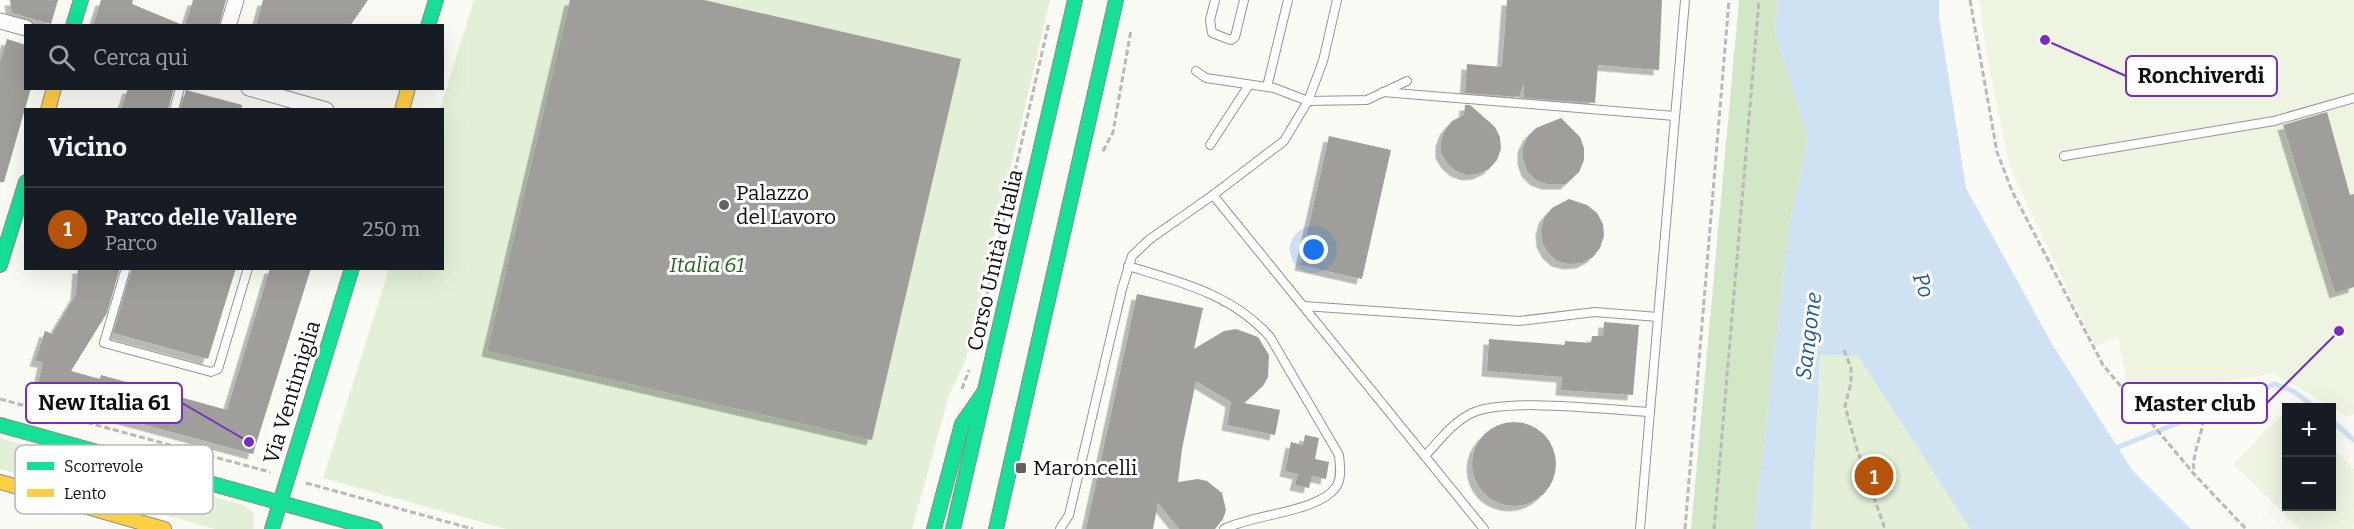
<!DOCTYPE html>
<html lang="it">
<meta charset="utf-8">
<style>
body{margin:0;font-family:Bitter,serif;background:#20242c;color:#f1f3f6}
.controls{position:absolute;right:18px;bottom:18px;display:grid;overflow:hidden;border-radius:0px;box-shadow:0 6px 24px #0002}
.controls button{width:54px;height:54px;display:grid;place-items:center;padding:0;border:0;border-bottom:2px solid #363941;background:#171b24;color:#f1f3f6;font:30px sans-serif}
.you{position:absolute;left:1314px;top:250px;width:21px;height:21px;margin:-15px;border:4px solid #fff;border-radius:50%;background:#1a73e8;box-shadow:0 0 0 9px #1a73e833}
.badge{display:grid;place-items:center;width:39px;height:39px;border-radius:50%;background:#b45309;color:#fff;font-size:20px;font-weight:700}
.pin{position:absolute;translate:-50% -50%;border:3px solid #fff;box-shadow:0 2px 6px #0006}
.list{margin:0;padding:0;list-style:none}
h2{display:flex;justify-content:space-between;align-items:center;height:78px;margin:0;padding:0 24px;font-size:26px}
h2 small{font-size:20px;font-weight:400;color:#9ea1a6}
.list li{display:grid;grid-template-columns:39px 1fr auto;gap:18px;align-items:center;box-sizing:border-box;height:84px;padding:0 24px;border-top:2px solid #363941}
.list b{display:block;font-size:22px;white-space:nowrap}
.list p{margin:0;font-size:20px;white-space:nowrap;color:#9ea1a6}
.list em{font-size:20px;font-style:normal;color:#9ea1a6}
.icon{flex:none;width:33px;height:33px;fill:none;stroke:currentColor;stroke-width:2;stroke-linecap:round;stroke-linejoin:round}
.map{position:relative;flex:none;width:2354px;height:529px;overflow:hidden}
.search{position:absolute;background:#171b24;box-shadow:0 6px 24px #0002;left:24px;top:24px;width:420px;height:66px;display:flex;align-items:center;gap:15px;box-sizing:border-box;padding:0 21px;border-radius:0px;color:#9ea1a6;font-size:22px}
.panel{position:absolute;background:#171b24;box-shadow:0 6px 24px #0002;left:24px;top:108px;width:420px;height:162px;border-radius:0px}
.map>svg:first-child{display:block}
.green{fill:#e3f0d7}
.forest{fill:#d3e7c6}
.pitch{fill:#edf4e1}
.water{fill:#cee2f3}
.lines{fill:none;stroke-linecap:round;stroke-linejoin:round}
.stream{stroke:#cee2f3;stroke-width:5}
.building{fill:#9f9e9b;filter:url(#shadow)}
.lane-casing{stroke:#959593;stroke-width:10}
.street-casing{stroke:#959593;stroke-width:17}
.fast-casing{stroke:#8c8c8a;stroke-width:16}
.slow-casing{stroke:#8c8c8a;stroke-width:16}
.path{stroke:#b9b9b8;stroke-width:3;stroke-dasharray:6 3;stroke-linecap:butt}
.lane{stroke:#fefefe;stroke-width:8}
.street{stroke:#fefefe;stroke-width:15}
.fast{stroke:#16e098;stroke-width:14}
.slow{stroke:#ffcf43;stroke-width:14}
.poi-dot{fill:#626260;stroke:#fff;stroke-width:2}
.labels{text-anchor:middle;stroke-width:6;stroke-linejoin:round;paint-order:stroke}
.poi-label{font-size:21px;fill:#0f0f0f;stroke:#fff;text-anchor:start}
.street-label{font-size:21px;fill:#0f0f0f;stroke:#fff}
.park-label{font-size:21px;font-style:italic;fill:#2b6324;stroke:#fff}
.water-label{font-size:22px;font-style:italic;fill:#215a98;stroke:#fff}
.key{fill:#fff;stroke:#b7b7b7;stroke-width:1.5}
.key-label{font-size:16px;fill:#0f0f0f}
.leader{fill:none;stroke:#7b2cbf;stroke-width:2}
.callout-dot{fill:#7b2cbf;stroke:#fff;stroke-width:2}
.callout{fill:#fff;stroke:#7b2cbf;stroke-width:2}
.callout-label{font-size:22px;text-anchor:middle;font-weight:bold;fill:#0f0f0f}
</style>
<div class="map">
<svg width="2354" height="529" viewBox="0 0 2354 529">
<defs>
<filter id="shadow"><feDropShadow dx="-5.5" dy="5.5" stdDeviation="0" flood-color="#0004"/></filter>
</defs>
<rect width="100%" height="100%" fill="#fbfbf6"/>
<g class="green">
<path d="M474,0H1050L965,362L949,395L912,529H506L323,478L389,269L442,268V110L440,109Z"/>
<path d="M1820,355L1858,356L1970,529H1810Z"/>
<path d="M0,438L244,505C255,512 256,516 253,529H215L0,469Z"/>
</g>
<path class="forest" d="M1739,0H1777L1775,34L1808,138L1789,227L1754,529H1691Z"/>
<g class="pitch">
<path d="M1979,0H2354V414L2347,416L2274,373L2130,397L2118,337L2095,347L2010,167L1987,57Z"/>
<path d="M2286,410V506H2332V447L2354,469V529H2300L2233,464Z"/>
</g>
<path class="water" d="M1777,0H1939V17L1966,188L2052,344L2132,470L2191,529H1970L1858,356L1820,355L1811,529H1754L1789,227L1808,138L1775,34Z"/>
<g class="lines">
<g class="stream">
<path d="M2332,421L2354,440"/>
<path d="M2111,450L2275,384L2295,392L2315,408"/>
</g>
</g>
<g class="building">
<path d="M10,0H58L51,24L12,13Z"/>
<path d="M101,0H133L132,4L185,26H93Z"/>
<path d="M193,0H226L219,26H185Z"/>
<path d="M263,0H368L350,26H256Z"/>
<path d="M570,0H704L961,59L872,440L487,351Z"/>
<path d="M1507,0H1662L1659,70L1598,65L1595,103L1524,98V83L1519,97L1465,93L1467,64L1502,67Z"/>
<path d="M7,39L26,45V88H31L4,182H0V62Z"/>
<path d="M128,88H174L168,110H121Z"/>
<path d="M186,90L242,105L241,110H180Z"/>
<path d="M1465,105H1470L1495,127L1500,137L1501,149L1497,160L1489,169L1478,174L1467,175L1456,171L1447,163L1441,153V141L1445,130L1452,121L1464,115Z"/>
<path d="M2327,112L2350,195L2354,194V287L2335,293L2283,125Z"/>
<path d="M1561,118L1580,137L1584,148V160L1579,172L1566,184H1547L1536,180L1527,171L1523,159V147L1528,136L1536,128Z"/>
<path d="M1329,136L1391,150L1362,279L1300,265Z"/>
<path d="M1569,199L1587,205L1597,213L1603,224L1604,236L1600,248L1593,257L1582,263L1569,264L1557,261L1548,253L1542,242L1541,230L1544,218L1552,208Z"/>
<path d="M78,268H120L107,313L71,371L100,379L101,375L227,410L270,268H311L253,454L75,406L35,398L43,362L35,361L45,331L52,334L76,294Z"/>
<path d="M132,268H236L208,359L113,333Z"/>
<path d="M1137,294L1203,308L1194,349L1224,331L1236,329L1258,337L1269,355L1268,377L1263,386L1244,403L1280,410L1275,435L1227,425L1231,402L1196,381L1182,449L1178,482L1198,479L1207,481L1222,493L1226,510L1223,519L1215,529H1179L1158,503L1153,529H1086Z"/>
<path d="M1604,322L1639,325L1633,395L1561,390L1562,377L1487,371L1489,339L1565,345V341L1591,343L1592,336H1603Z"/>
<circle cx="1514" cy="464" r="42"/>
<path d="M1305,435L1319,438L1315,459L1329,462L1326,479L1312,476L1309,488L1295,485L1298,474L1285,471L1291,442L1303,445Z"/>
</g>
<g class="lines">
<defs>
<g id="lane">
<path d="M1215,0L1210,20L1212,33L1231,40L1235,37L1244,0"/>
<path d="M1196,71L1206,78L1274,88L1308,101L1367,100L1407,81"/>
<path d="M1267,87L1288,0"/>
<path d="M1383,92L1675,116"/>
<path d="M174,110L180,88"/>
<path d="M1210,145L1249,85"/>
<path d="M2064,156L2274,121L2354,98"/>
<path d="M1213,195L1484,529"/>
<path d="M1128,266C1180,282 1232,294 1270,337L1339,455C1340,465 1342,479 1336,487C1319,512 1254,514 1224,529"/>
<path d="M126,268L104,343L211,372L218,369L248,268"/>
<path d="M1304,306L1519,321L1595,312L1658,317"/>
<path d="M1425,456C1439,441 1453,422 1472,413C1505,397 1609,410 1650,412"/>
<path d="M1060,529L1069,515L1122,289L1132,256L1150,239L1213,195L1284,141L1308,101L1323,61L1337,0"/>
<path d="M1640,529L1685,0"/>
</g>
<g id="street">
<path d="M0,21L26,28"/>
<path d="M228,26L236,0"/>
<path d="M249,88L326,110"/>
</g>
<g id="fast">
<path d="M73,26L81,0"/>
<path d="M428,26L436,0"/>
<path d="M0,265L26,182"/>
<path d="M0,425L375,529"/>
<path d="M272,529L352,268"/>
<path d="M934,529L962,424L985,391"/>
<path d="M953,529L1075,0"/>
<path d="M996,529L1116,0"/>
</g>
<g id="slow">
<path d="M48,110L54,88"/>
<path d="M402,110L408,88"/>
<path d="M0,482L164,529"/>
</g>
</defs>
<use href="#lane" class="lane-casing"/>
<use href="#street" class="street-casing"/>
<use href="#fast" class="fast-casing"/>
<use href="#slow" class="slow-casing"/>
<g class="path">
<path d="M1970,0L1997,152L2012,191L2103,365L2194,474L2246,529"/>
<path d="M1103,151L1113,132L1131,30"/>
<path d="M979,329L1049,22"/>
<path d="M1844,350L1851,368V383L1845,406L1857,449L1885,529"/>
<path d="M962,389L969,370"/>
<path d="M2129,396C2138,399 2148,403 2157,403C2174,404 2207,401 2202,428C2198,445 2192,456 2194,474"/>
<path d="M0,399L270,472"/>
<path d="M306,483L473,529"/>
<path d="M1685,529L1729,0"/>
<path d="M1714,529L1759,0"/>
</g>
<use href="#lane" class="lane"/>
<use href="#street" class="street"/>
<use href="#fast" class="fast"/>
<use href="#slow" class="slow"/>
</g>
<g class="poi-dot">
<circle cx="724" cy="205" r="6"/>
<rect x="1015" y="462" width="12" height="12" rx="3"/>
</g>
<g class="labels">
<g class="poi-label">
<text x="736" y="200">Palazzo<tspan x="736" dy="24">del Lavoro</tspan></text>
<text x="1033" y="475">Maroncelli</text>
</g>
<g class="street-label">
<text transform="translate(995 260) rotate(-77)" y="7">Corso Unità d'Italia</text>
<text transform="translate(292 392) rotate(-73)" y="7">Via Ventimiglia</text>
</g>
<g class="park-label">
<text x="707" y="272">Italia 61</text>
</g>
<g class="water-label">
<text transform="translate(1924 285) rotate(71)" y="8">Po</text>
<text transform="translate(1808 336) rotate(-83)" y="8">Sangone</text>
</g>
</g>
<rect x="15" y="445" width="198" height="69" rx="9" class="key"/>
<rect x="27" y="462" width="27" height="8" fill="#16e098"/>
<rect x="27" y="489" width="27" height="8" fill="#ffcf43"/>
<g class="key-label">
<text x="64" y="472">Scorrevole</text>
<text x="64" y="499">Lento</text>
</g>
<path class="leader" d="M2045 40L2126 76M249 442L182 403M2339 331L2267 403"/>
<g class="callout-dot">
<circle cx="2045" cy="40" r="6"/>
<circle cx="249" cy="442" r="6"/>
<circle cx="2339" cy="331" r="6"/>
</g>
<g class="callout">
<rect x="2126" y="56" width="151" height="40" rx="6"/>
<rect x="26" y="383" width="156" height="40" rx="6"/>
<rect x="2122" y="383" width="145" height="40" rx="6"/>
</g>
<g class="callout-label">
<text x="2201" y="83">Ronchiverdi</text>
<text x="104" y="410">New Italia 61</text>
<text x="2195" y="411">Master club</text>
</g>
</svg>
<div class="controls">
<button>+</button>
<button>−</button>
</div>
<div class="you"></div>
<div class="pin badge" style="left:1874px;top:476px">1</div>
<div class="search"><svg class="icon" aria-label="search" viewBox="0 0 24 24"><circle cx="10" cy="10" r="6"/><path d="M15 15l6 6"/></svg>Cerca qui</div>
<section class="panel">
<h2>Vicino<small></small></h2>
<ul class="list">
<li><span class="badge">1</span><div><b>Parco delle Vallere</b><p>Parco</p></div><em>250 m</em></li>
</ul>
</section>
</div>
